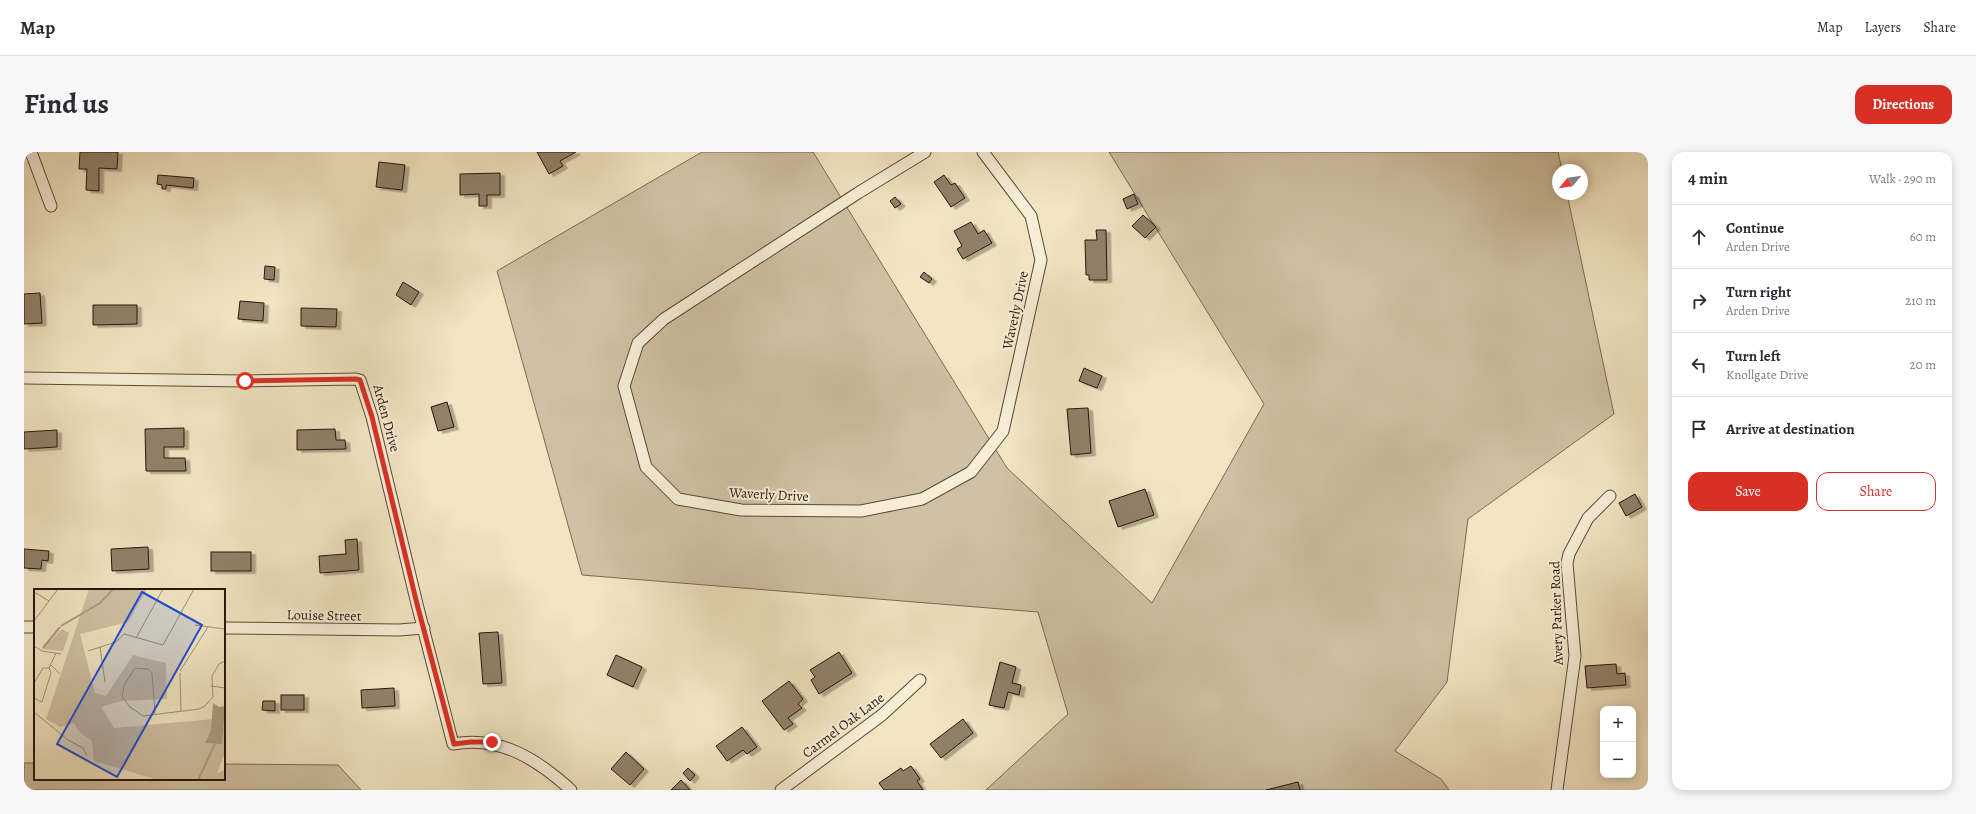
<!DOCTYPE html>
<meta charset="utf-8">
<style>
body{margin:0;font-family:Alegreya,serif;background:#f7f7f7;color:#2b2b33}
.controls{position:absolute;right:12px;bottom:12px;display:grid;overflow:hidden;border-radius:8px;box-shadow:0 2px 10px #0003}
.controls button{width:36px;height:36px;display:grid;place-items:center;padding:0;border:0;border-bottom:1px solid #e1e1e2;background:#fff;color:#2b2b33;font:20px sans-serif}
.compass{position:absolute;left:1528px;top:12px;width:36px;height:36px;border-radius:50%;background:#fff;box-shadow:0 2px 10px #0003;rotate:241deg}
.stop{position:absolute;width:12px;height:12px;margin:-9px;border:3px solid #d93025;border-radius:50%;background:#fff}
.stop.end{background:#d93025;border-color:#fff;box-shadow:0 1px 4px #0008}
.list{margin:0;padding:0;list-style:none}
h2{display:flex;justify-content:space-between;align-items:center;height:52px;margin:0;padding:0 16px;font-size:17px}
h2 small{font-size:13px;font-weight:400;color:#7c7c81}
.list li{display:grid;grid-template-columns:26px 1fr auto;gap:12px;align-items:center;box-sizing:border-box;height:64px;padding:0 16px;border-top:1px solid #e1e1e2}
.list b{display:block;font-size:15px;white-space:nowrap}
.list p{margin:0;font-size:13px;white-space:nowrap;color:#7c7c81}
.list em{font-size:13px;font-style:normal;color:#7c7c81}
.actions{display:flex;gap:8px;padding:12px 16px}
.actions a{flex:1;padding:9px 0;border:1px solid #d93025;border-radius:12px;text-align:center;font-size:14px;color:#d93025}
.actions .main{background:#d93025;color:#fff}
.icon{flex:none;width:22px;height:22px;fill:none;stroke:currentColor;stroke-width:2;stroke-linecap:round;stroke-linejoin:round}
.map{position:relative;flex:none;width:1624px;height:638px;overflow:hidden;border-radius:12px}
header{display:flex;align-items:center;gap:24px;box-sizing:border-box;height:56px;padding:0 20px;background:#fff;border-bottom:1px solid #e1e1e2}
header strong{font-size:19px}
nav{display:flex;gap:22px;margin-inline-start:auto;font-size:14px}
.intro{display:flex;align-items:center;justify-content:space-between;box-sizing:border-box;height:96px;padding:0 24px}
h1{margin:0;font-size:28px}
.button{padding:10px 18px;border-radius:12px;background:#d93025;color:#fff;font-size:14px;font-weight:700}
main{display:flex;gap:24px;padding:0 24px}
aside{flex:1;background:#fff;border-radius:12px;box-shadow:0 2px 10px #0003}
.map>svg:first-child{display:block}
.green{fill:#cfc1a3;stroke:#7c6a56}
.building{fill:#91816a;stroke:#2a140a;filter:url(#shadow)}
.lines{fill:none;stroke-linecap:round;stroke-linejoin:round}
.minor-casing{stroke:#5c4838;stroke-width:13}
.minor{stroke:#f6eed7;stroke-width:11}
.route{stroke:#d93025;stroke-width:5}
.labels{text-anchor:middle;stroke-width:4;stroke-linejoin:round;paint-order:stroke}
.street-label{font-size:14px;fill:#2a140a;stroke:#f6eed7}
.inset-river{fill:none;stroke:#ad9e83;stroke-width:2}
.inset-road{fill:none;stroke:#a19178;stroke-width:1}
.view{fill:#1d4ed8;fill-opacity:0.15;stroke:#1d4ed8;stroke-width:2}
.inset-edge{fill:none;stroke:#2a140a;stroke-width:2}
</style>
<header>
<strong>Map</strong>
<nav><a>Map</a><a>Layers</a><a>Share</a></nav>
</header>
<div class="intro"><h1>Find us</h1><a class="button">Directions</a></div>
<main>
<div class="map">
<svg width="1624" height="638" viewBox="0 0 1624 638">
<defs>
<filter id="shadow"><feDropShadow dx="4.5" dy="2.5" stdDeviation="0" flood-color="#0004"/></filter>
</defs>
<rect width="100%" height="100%" fill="#f1e5c2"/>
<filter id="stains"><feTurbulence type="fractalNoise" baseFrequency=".005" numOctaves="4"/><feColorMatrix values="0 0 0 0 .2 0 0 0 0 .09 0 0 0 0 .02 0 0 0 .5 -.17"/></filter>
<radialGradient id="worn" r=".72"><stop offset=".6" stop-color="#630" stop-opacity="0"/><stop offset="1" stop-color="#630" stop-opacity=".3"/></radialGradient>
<g class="green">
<path d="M678,0H789L983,316L1128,451L1240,252L1085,0H1534L1538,18H1534V42H1543L1590,262L1444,367L1423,530L1371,599L1417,627L1425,638H962L1044,562L1014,460L558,423L473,119Z"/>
<path d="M0,611H11V627H200V612L314,613L337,638H0Z"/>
</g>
<g class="building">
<path d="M56,0H94L93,17L75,16V39L62,38L63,17H55Z"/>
<path d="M513,0H552L536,9L539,14L525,22Z"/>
<path d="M355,10L381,13L378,38L352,35Z"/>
<path d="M476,21V43H463V54H455V42L436,43V22Z"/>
<path d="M134,23L170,26L169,36L142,33V37H138V33L133,32Z"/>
<path d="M920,23L927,33L931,31L941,46L927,55L910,30Z"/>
<path d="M1110,42L1114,52L1103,57L1099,47Z"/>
<path d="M871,45L877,52L871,56L866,49Z"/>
<path d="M1119,63L1132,75L1121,86L1108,74Z"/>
<path d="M947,70L954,82L960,78L968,91L939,107L933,97L938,94L930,79Z"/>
<path d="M1072,78H1082L1083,128H1065V123H1062L1061,88H1073Z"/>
<path d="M241,114L251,115L250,128L240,127Z"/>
<path d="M900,120L908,127L905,131L896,125Z"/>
<path d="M379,130L395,140L387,153L372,143Z"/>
<path d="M16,141L18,171L0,172V142Z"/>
<path d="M216,149L240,151L239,169L214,167Z"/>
<path d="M69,153H113V172L69,173Z"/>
<path d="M277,156L313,157L312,175L277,174Z"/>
<path d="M1060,216L1078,224L1073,236L1055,229Z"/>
<path d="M423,250L430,275L414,279L407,255Z"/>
<path d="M1064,256L1067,301L1047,303L1043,257Z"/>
<path d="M160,276V295H140V306H161L162,319H122L121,277Z"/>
<path d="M311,277L312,288H321L322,297L273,298V278Z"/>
<path d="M33,278V295L0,297V280Z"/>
<path d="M1121,337L1130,363L1094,375L1085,349Z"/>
<path d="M1611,342L1618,355L1602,364L1595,351Z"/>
<path d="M333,387L335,418L296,421L295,404L322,402L321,388Z"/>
<path d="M124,395L125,417L88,419L87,397Z"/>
<path d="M0,397L25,399L24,409L18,408L17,417L0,416Z"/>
<rect x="187" y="400" width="40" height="19"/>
<path d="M474,480L478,531L459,532L455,481Z"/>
<path d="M815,500L828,521L795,542L787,528L791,525L786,518Z"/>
<path d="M592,503L618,515L609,535L583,523Z"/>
<path d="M976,510L992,515L988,531L997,533L995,543L984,540L980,556L965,553Z"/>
<path d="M1592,512L1593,522L1601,521L1602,533L1563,536L1561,514Z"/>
<path d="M765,529L779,547L774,552L778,556L764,566L769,572L760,578L738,549Z"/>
<path d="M370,536L371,554L338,556L337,538Z"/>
<rect x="257" y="543" width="23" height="15"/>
<path d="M239,549H251V559L238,558Z"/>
<path d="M939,567L949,581L917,606L906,592Z"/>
<path d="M718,575L733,595L723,602L719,598L703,609L692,594Z"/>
<path d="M602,600L620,617L606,633L587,617Z"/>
<path d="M887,614L896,627L893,629L899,638H860L855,631L877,616L879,619Z"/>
<path d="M664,616L671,623L666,629L659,621Z"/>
<path d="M657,628L666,638H647Z"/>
<path d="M1274,630L1276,638H1242Z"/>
</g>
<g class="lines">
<defs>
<g id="minor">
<path d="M7,0L27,54"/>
<path d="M901,0L834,41L640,167L614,191L600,234L622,315L654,347L717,358L837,359L898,347L947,320L979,279L1017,108L1007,64L959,0"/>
<path d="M0,226L221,229L332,227L336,228L348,265L393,452L429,592C476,583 514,608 547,638"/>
<path d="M0,475H11"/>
<path d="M200,476L375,478L400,476"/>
<path d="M757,638L858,563L896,528"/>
<path d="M1533,638L1551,504L1543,411L1545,402L1564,366L1586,344"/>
</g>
</defs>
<use href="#minor" class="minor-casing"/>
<use href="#minor" class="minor"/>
</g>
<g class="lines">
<path class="route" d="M221,229L332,227L336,228L348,265L393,452L430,592L447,590H468"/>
</g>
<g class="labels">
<g class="street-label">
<text transform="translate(991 158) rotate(-78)" y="5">Waverly Drive</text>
<text transform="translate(363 266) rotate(75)" y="5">Arden Drive</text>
<text transform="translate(745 342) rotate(3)" y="5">Waverly Drive</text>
<text transform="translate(1532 461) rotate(-92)" y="5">Avery Parker Road</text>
<text transform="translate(300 463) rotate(1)" y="5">Louise Street</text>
<text transform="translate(819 573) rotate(-37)" y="5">Carmel Oak Lane</text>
</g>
</g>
<g transform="translate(10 437)">
<rect width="191" height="191" fill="#f1e5c2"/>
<path d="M55,0H113L94,33L46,45L61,104L72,107L99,66L132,74L133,110L87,112L67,118L80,139L191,129V164L183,184L191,181V191H124L60,172L58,152L44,142L40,134L26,138L12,130ZM28,40L35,44L29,62L9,60Z" fill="#cfc1a3"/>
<path d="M179,114L185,118L191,117L188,155L171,154L177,141Z" fill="#ad9e83"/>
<path class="inset-river" d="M27,37L66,14L79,0M9,59L26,38M164,191L181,155"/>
<path class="inset-road" d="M0,3L15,12M0,32L24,0M161,36L191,40M102,49L129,0M0,57L8,62L27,65M66,58L71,93M54,62L82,53L90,45L129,56L160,0M17,76L26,85M15,79L22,64M146,82L174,38M146,84L147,122M0,94L9,79H15M177,97L191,99M0,109L8,113L17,84L15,79M0,123L34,151L49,159L53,167M121,125L118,84L114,80L101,79L90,96L88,108L96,118L109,127L165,120L171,117L179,108L178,87L185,75L191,72"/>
<path class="view" d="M108,3L168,36L83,188L23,155Z"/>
<rect width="191" height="191" class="inset-edge"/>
</g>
<rect width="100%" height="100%" filter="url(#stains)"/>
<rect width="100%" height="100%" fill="url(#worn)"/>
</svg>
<div class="controls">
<button>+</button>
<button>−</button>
</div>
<svg class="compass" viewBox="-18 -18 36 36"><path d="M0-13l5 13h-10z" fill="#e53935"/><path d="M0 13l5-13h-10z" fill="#7c7c81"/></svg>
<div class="stop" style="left:221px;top:229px"></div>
<div class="stop end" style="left:468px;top:590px"></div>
</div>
<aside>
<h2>4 min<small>Walk · 290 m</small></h2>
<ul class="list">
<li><svg class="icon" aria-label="ahead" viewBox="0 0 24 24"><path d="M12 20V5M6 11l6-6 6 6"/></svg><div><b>Continue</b><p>Arden Drive</p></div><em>60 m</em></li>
<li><svg class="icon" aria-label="right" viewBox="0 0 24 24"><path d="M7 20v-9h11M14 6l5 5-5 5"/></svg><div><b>Turn right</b><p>Arden Drive</p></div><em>210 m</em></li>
<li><svg class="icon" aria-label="left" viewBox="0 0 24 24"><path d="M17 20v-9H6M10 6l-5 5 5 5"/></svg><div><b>Turn left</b><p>Knollgate Drive</p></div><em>20 m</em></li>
<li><svg class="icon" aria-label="arrive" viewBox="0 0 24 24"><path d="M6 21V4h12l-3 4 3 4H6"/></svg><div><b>Arrive at destination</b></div></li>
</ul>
<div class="actions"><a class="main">Save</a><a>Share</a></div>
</aside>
</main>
